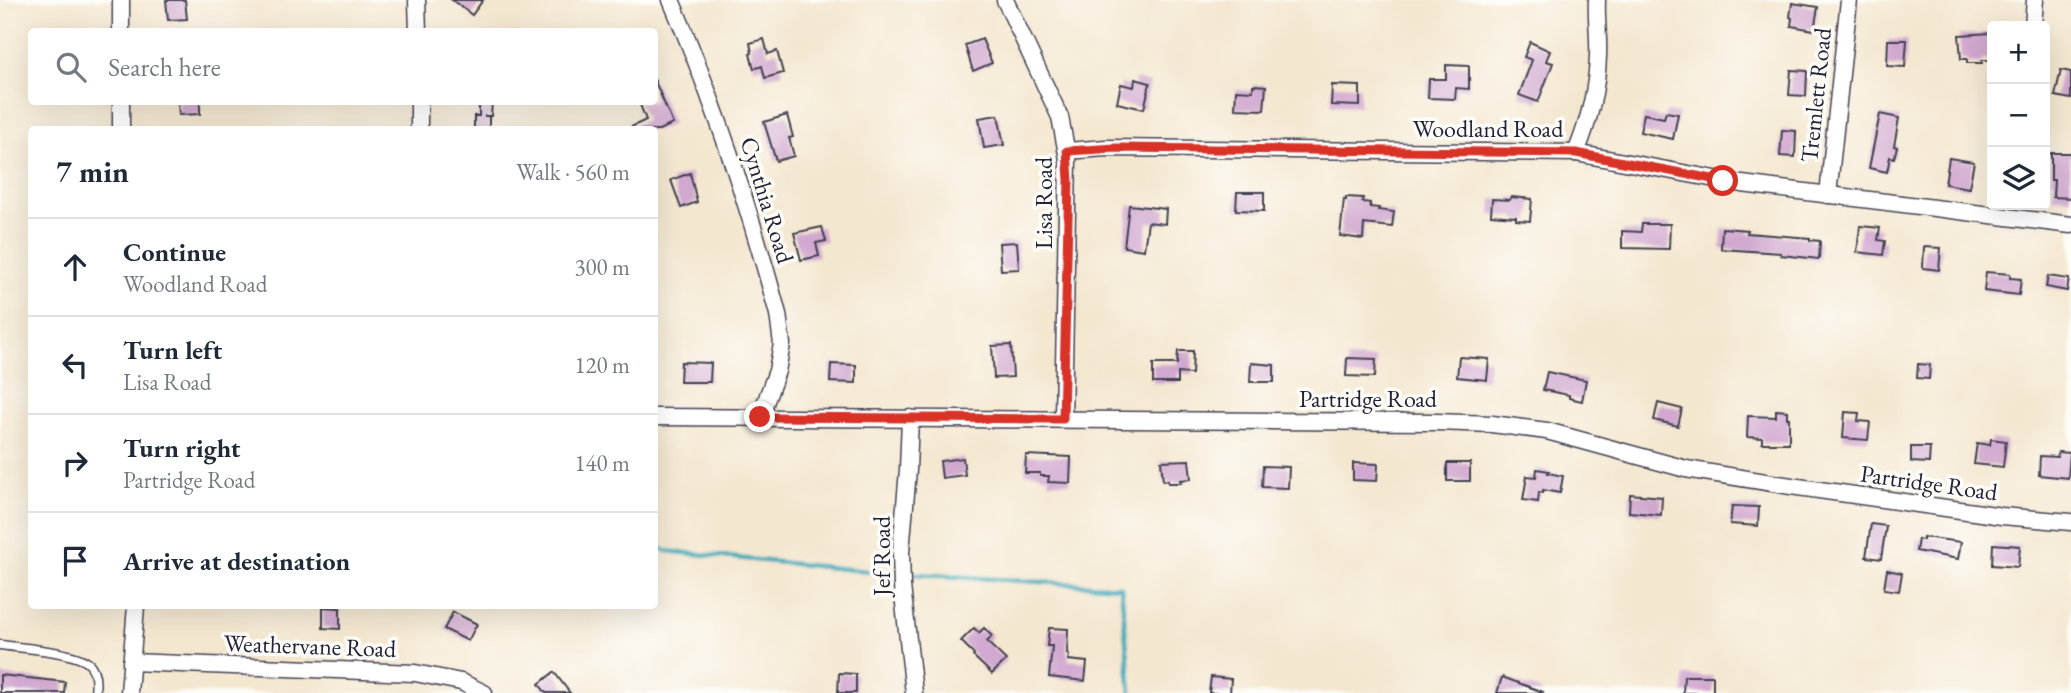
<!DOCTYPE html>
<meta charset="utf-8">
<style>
body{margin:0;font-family:"EB Garamond",serif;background:#f2f2f3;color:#1f2937}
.controls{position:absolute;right:21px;top:21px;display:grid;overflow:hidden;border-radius:7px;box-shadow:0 7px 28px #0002}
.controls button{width:63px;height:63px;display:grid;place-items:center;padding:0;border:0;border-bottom:2px solid #e0e1e3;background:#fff;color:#1f2937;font:35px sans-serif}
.stop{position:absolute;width:21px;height:21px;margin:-16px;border:5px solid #d93025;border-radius:50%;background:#fff}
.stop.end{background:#d93025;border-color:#fff;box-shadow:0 2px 7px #0008}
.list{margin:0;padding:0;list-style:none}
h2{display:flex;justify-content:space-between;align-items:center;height:91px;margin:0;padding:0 28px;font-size:30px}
h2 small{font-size:23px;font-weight:400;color:#747a83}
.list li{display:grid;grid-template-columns:46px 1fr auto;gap:21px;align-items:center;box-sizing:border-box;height:98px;padding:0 28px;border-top:2px solid #e0e1e3}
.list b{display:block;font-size:26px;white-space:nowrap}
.list p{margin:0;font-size:23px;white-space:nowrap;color:#747a83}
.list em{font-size:23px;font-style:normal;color:#747a83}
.icon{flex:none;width:38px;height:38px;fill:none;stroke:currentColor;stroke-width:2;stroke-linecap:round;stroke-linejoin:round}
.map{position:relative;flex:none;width:2071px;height:693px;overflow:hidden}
.search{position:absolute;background:#fff;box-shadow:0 7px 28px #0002;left:28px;top:28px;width:630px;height:77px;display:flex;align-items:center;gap:18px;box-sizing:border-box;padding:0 24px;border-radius:7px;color:#747a83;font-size:26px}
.panel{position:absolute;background:#fff;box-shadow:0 7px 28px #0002;left:28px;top:126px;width:630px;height:483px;border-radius:7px}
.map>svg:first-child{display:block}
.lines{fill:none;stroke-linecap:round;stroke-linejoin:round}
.stream{stroke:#3ba9ba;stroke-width:4.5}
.building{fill:#d1a8d0}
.service-casing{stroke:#424051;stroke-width:11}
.minor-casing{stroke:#424051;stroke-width:19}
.service{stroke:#fff;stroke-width:8}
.minor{stroke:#fff;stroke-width:16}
.route{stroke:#d93025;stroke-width:9}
.labels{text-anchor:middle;stroke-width:7;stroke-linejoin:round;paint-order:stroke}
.street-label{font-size:24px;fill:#22223b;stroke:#fdfcf7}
</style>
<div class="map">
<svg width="2071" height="693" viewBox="0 0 2071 693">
<rect width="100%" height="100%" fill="#fdfcf7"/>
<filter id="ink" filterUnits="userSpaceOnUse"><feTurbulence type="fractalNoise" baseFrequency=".0143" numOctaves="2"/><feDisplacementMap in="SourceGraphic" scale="14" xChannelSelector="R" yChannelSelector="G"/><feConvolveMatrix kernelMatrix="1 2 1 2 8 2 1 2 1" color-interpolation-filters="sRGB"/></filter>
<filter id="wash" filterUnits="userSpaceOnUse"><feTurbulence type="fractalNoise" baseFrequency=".00686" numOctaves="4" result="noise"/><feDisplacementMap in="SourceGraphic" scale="28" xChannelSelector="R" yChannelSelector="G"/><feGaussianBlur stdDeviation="1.57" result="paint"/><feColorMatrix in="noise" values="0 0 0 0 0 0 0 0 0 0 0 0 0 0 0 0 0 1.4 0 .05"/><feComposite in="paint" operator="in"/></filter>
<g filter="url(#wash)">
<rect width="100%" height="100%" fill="#f4e7d0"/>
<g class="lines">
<g class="stream">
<path d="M654,544L666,551L886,573"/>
<path d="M915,574L1121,587L1131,693"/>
</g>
</g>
<g id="blocks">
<g class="building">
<path d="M166,0H185L187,19L168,20Z"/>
<path d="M452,0H483L472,15Z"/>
<path d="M1792,3L1818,7L1814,30L1791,26L1792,18L1790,17Z"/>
<path d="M1992,33V60H1982V63H1967V59H1961L1959,35Z"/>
<path d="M764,39L768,54L777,51L783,73L765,78L762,66L754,69L750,54L752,53L750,43Z"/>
<path d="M982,39L992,63L973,71L965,45Z"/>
<path d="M1888,40H1907L1905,67L1887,66Z"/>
<path d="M1530,42L1550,51L1546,61L1553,63L1538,102L1519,95L1532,60L1524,57Z"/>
<path d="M1446,65L1469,66V89L1456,88L1455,99L1428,98L1429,79H1446Z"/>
<path d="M1791,70L1807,71L1806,96L1789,95Z"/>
<path d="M2061,70L2071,72V99L2055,96Z"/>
<path d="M654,79L673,124L659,130H625L646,120L639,102H654Z"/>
<path d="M1135,79L1150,83L1144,109L1117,103L1121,84L1134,87Z"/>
<path d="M1253,85L1266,86L1264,110L1235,109L1236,90L1253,91Z"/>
<path d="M1332,85L1360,86V106L1331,105Z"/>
<path d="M178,102H200V114L179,115Z"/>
<path d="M479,102H492L491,116H484H489V130H474V116H479Z"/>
<path d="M1666,112L1678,114L1673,139L1640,132L1644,114L1664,118Z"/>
<path d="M1880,114L1899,118L1894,146L1897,147L1894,158L1890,157L1887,172L1869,168Z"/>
<path d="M787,115L793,137L789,138L794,156L776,161L764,122Z"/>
<path d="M998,115L1004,145L984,148L979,118Z"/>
<path d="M1782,130L1796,131L1795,157L1780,156Z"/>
<path d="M2051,153H2070L2071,198L2053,197L2054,180H2051Z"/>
<path d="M1949,158L1974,162L1969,188L1945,184Z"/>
<path d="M690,173L697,202L681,208L671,180Z"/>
<path d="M1237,192H1264V211L1236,210Z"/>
<path d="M1346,197L1363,198L1362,202L1370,203V207L1379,208L1378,210L1394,212L1392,227L1364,224L1363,239L1340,236L1344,199L1346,200Z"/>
<path d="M1511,197L1532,199L1530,221L1516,220V217L1491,215L1492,199L1510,200Z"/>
<path d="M1129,205L1166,209L1165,224L1148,222L1144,250L1124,247Z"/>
<path d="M1642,224H1670L1669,249L1622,248V231L1641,232Z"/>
<path d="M1860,226L1880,228L1878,240L1885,241L1883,255L1857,252Z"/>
<path d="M822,227L826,241L816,243L819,256L801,260L794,233Z"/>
<path d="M1722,228L1748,230L1747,233L1810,238V240L1820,241L1819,259L1781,255V253L1721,249Z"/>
<path d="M1017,242L1019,269L1001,270L999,243Z"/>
<path d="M1924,247L1941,248L1939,270L1923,268Z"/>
<path d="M1986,272L2010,274V278L2021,279L2019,295L1984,291Z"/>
<path d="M2048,276L2069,279L2067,291L2046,287Z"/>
<path d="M1011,345L1013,377L994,378L992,346Z"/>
<path d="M1178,351H1193L1192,374L1178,373V383H1153V364H1177Z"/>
<path d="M1459,357L1489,359L1487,380L1457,377Z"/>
<path d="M1347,358L1376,359L1375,377L1346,376Z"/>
<path d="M681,362L711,363L710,382H680Z"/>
<path d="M1251,363L1274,365V382H1250Z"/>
<path d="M831,364L856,365V383L830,382Z"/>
<path d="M1918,364L1930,365L1929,379L1917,378Z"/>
<path d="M1547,372L1586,380L1582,401L1569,398V395L1543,390Z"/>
<path d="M1658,403L1682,409L1678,426L1654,420Z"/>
<path d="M1776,410L1787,411V418H1789V443H1762V438L1747,437L1748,416L1776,417Z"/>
<path d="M1845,412L1859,413L1858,421L1870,422L1868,440L1843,438Z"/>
<path d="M1991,439L2006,441L2003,467L1974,464L1977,443L1990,445Z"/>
<path d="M1911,447H1930L1929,463L1911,462Z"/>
<path d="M2058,452L2070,453L2068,478L2039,475L2040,456L2057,457Z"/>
<path d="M1026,455L1071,457L1070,483L1048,482L1049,476H1040V473H1025Z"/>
<path d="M963,458L965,475L942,478L940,461Z"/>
<path d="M1189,460L1191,479L1180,480L1181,483H1168V480L1163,481L1161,461Z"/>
<path d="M1353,463L1378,464L1377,481L1353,480Z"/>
<rect x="1447" y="463" width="23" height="18"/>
<path d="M1263,466L1289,467L1288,488L1262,487Z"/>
<path d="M1537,469L1549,471L1548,473L1563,476L1560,493L1543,490L1542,493L1539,492L1538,502L1523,500L1527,476L1536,477Z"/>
<path d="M1630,494L1662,497L1661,515L1629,512Z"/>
<path d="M1732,506L1759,507L1758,526L1730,524Z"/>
<path d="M1871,524L1886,526L1881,559L1866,557Z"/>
<path d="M1923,537L1961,542L1958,559L1916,551L1918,539L1923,540Z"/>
<path d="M1993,544L2020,546L2018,567L1992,565Z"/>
<path d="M1887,570L1902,573L1899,591L1884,589Z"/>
<path d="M323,607L340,608V629L323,628Z"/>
<path d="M453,612L477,624L468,641L444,629Z"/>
<path d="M974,628L979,633L984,628L992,636L987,642L1006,660L992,674L973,656L974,654L961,641Z"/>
<path d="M1049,628L1068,629L1067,654H1069L1068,660L1087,662L1085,681L1049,677L1052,646H1047Z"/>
<path d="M554,672L570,693H546L539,684Z"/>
<path d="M839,673L856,674V693H838Z"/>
<path d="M0,675L65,682L64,693H0Z"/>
<path d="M1684,676H1713V693H1683Z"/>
<path d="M1211,677L1231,679L1230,693H1209Z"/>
<path d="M1502,677L1543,692L1542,693H1497Z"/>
</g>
</g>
</g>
<g filter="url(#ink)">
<use href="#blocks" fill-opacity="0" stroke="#424051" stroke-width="2"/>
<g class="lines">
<defs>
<path id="service" d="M0,645C19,648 81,651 91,666C96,673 96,685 95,693"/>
<g id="minor">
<path d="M121,0V32"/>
<path d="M417,0L418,32"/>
<path d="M671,0C715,102 749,207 778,314L782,344L777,371L760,417"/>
<path d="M1005,0L1060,117L1068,159L1063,419"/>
<path d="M2033,26L2035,0"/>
<path d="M121,102V130"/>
<path d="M419,102V130"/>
<path d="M1067,151L1106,148L1576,153L1742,184L2071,225"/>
<path d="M1576,153C1589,121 1597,90 1598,56C1599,37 1596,19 1597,0"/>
<path d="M1828,195L1849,0"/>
<path d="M654,417L1436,422L1492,424L1547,431L1686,469L1791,486L2002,516L2071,522"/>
<path d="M910,418L908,470L901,552L902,586L914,693"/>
<path d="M131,662L415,673L461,682L484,693"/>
<path d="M129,693L136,606"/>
</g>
</defs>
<use href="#service" class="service-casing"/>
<use href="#minor" class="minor-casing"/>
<use href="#service" class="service"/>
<use href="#minor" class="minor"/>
</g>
</g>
<g class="lines" filter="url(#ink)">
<path class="route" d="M760,417L1063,419L1069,180L1067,151L1117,148L1576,153L1723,181"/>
</g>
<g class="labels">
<g class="street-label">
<text transform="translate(1816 95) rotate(-84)" y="8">Tremlett Road</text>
<text x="1488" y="137">Woodland Road</text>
<text transform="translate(767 200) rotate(73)" y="8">Cynthia Road</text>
<text transform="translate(1044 203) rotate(-90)" y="8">Lisa Road</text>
<text x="1368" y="407">Partridge Road</text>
<text transform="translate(1929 483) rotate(8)" y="8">Partridge Road</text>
<text transform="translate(882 556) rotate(-90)" y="8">Jef Road</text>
<text transform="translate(310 646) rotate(2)" y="8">Weathervane Road</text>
</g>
</g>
</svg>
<div class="controls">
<button>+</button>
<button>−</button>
<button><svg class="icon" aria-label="layers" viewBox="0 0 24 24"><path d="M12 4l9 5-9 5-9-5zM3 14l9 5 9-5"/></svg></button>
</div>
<div class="stop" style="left:1723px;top:181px"></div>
<div class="stop end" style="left:760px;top:417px"></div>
<div class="search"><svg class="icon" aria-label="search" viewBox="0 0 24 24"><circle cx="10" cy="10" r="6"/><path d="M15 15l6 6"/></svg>Search here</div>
<section class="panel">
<h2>7 min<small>Walk · 560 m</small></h2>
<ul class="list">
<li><svg class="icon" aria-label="ahead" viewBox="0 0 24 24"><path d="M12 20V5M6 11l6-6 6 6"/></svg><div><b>Continue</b><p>Woodland Road</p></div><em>300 m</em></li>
<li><svg class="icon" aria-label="left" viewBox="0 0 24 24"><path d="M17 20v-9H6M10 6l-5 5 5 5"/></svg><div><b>Turn left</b><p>Lisa Road</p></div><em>120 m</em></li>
<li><svg class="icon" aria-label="right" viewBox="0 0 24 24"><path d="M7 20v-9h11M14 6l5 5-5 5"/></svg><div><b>Turn right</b><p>Partridge Road</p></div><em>140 m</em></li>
<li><svg class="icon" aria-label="arrive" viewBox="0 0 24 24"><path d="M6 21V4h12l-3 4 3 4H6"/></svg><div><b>Arrive at destination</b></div></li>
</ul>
</section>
</div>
